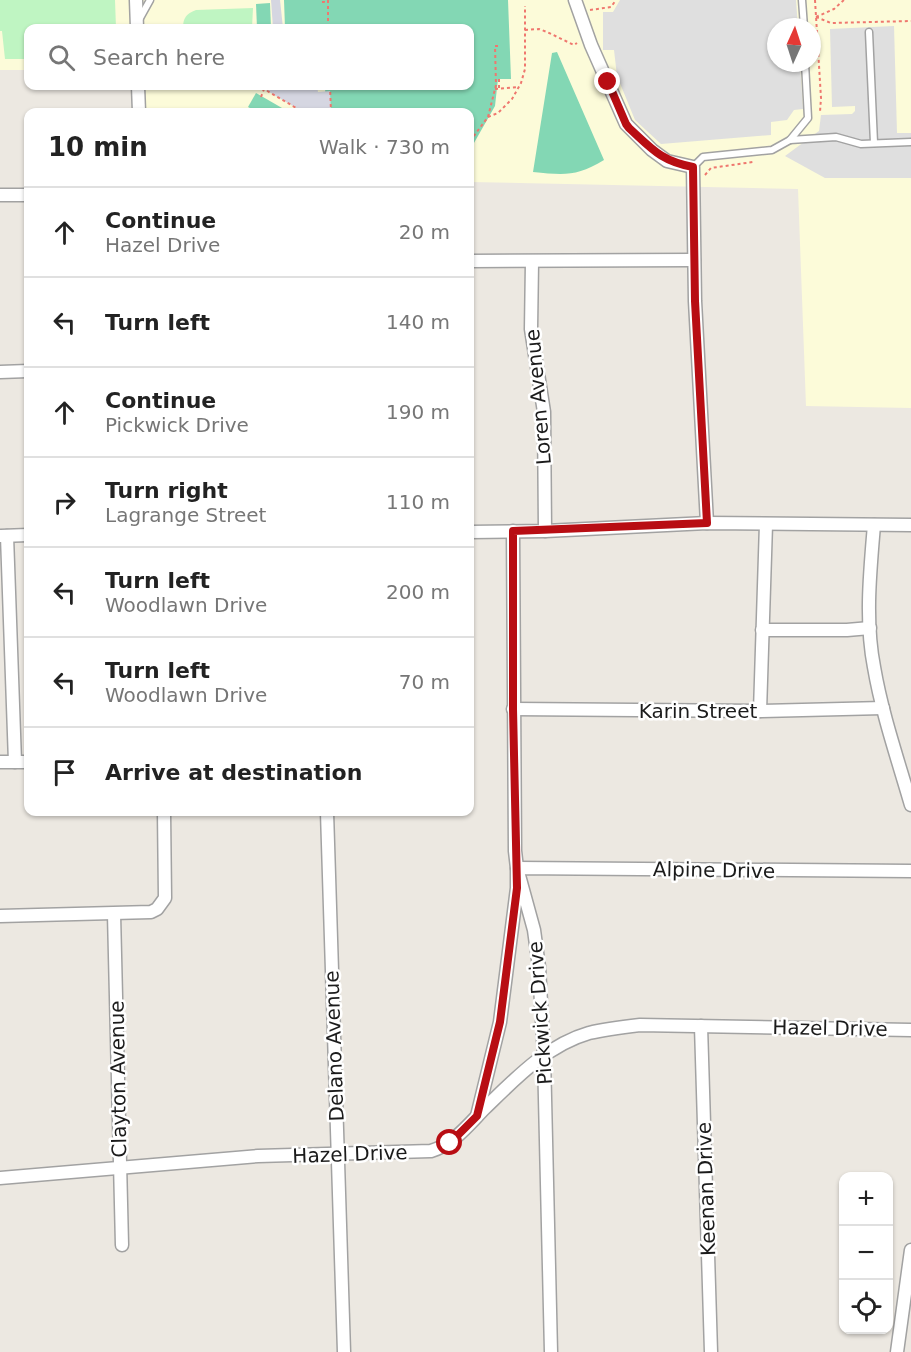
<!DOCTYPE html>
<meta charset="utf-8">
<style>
body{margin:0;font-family:"DejaVu Sans",sans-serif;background:#f6f6f6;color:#222}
.controls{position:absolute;right:18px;bottom:18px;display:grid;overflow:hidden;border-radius:12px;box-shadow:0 2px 4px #0004}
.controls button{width:54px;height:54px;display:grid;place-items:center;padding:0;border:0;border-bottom:2px solid #e0e0e0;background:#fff;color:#222;font:30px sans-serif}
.compass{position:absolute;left:767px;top:18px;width:54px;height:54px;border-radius:50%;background:#fff;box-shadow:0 2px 4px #0004;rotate:3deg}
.stop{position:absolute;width:18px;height:18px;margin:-14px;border:4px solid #b80d13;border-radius:50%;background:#fff}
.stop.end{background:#b80d13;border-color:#fff;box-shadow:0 2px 6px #0008}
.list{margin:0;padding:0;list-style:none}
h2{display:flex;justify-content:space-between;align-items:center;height:78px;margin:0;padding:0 24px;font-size:26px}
h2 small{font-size:20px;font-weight:400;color:#767676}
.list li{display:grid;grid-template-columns:39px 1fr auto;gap:18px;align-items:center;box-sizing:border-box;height:90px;padding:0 24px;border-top:2px solid #e0e0e0}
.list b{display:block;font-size:22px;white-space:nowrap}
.list p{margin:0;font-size:20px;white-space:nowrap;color:#767676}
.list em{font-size:20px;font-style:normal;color:#767676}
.icon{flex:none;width:33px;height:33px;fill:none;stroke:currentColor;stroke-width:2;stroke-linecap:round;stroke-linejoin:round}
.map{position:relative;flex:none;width:911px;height:1352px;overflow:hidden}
.search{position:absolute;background:#fff;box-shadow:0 2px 4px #0004;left:24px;top:24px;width:450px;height:66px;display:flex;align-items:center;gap:15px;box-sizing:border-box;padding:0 21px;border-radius:12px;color:#767676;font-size:22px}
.panel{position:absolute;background:#fff;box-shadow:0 2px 4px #0004;left:24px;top:108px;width:450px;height:708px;border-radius:12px}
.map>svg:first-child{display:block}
.education{fill:#fcfbd9;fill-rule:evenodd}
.park{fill:#bff5c2}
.pitch{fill:#83d7b4}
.parking{fill:#dfdfdf}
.plaza{fill:#d5d6e1}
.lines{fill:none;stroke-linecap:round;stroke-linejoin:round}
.service-casing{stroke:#a2a2a2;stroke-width:9}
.minor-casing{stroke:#a2a2a2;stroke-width:15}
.path{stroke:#ef776e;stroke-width:2;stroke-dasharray:3 3;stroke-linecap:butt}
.service{stroke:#fff;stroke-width:6}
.minor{stroke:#fff;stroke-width:12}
.route{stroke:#b80d13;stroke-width:8}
.labels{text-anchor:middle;stroke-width:5;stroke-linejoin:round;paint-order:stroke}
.street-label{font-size:20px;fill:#1b1b1b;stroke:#fff}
</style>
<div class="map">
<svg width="911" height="1352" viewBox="0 0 911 1352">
<rect width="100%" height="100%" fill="#ece8e1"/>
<path class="education" d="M0,0H911V408L806,406L798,189L470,182V112H139L138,86H470V28H28V70H0ZM776,27H812V63H776Z"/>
<g class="park">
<path d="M0,0H115L116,28H28V59H5L2,31H0Z"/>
<path d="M253,8L252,28H183C183,18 186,14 196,10Z"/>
</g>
<g class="pitch">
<path d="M284,0H508L511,79H498L495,106L470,150V112H326L325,86H470V28H285Z"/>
<path d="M270,3L271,28H257L256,4Z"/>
<path d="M557,52L604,160C576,177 564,175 533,172L552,53Z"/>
<path d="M256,93L289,112H257L248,107Z"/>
</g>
<g class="parking">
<path d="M620,0H796L798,27H776V63H800L803,109L794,110L787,120L771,122V135L661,144L635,120L617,76L614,50H603V12H613Z"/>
<path d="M894,26L897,133H911V178H825L785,156L819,131L821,115L852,114L855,111V106L832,107L830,29Z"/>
</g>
<g class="plaza">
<path d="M271,0H280L283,28H273Z"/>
<path d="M253,86H317L318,92L330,91L331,112H303L264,89L257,88Z"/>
</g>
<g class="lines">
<defs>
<g id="service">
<path d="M802,0L804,27"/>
<path d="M140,18L150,0"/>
<path d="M869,32L874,143"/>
<path d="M790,140L836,137L861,144L911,142"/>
<path d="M693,167L703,157L772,150L790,140L808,118L805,63"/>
</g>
<g id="minor">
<path d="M136,0L137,28"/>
<path d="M575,0L591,45L626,124L652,150L667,161L693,167L695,301L707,523"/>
<path d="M138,86L139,112"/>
<path d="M0,195H28"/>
<path d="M470,261L694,260"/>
<path d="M532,262L531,329L544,412L545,531"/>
<path d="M0,372L28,371"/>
<path d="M874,525C870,572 865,621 874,667C882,714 898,760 911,805"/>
<path d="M513,531L515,851L517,868L534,930L539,967L544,1056L551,1352"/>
<path d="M470,532L545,531L707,523L911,525"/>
<path d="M1,536L28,535"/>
<path d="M7,536L15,762"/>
<path d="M762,630H847L870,628"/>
<path d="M513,709L760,711L883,708"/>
<path d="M760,711L766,524"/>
<path d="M0,762H28"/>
<path d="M327,812L344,1352"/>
<path d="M114,914L122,1245"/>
<path d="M0,916L151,912L157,909L165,898L164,812"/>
<path d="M701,1026L711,1352"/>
<path d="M477,1116L500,1022L517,888V868L911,871"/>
<path d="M0,1178L258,1156L431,1151C454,1144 468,1125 485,1108C515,1079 547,1045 589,1033C606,1029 623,1027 640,1025L911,1030"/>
<path d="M897,1352L911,1250"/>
</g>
</defs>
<use href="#service" class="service-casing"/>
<use href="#minor" class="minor-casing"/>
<g class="path">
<path d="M328,0V28"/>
<path d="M815,0L821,98L820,112"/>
<path d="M322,2H324V0"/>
<path d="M590,10L611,7L616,0"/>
<path d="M816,17L831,23L911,21"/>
<path d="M816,17L834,9L844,0"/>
<path d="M525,30L539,29L547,32L574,45L577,43"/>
<path d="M499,79V89"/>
<path d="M320,86V92"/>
<path d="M327,86V91"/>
<path d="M330,86L331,112"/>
<path d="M495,89L519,87"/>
<path d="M261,97L264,89L303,112"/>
<path d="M488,117L496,85L495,46H498"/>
<path d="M470,141L488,117L498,113L512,99L521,83L525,69V6"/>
<path d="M705,175L711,168L753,162"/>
</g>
<use href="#service" class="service"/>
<use href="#minor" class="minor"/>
</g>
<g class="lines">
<path class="route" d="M450,1143L477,1116L500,1022L517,888L513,709V531L707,523L695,301L693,167C661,161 652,149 629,128L626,124L608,82"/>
</g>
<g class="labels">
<g class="street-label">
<text transform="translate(538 397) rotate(-95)" y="7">Loren Avenue</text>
<text x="698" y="718">Karin Street</text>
<text transform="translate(714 870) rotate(1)" y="7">Alpine Drive</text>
<text transform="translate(540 1013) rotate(-94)" y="7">Pickwick Drive</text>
<text transform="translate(830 1028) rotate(1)" y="7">Hazel Drive</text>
<text transform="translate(334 1046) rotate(-92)" y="7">Delano Avenue</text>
<text transform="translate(118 1079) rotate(-91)" y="7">Clayton Avenue</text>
<text transform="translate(350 1154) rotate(-2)" y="7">Hazel Drive</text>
<text transform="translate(706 1189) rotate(-92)" y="7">Keenan Drive</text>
</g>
</g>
</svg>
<div class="controls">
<button>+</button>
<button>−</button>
<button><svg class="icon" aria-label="locate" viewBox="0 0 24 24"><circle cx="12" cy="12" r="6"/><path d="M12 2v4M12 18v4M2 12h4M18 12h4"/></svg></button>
</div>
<svg class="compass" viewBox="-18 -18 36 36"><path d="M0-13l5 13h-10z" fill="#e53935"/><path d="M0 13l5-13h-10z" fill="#767676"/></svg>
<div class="stop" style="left:450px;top:1143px"></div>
<div class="stop end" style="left:608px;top:82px"></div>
<div class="search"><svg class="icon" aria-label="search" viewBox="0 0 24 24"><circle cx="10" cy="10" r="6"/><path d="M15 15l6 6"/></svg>Search here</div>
<section class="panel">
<h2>10 min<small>Walk · 730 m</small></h2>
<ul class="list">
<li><svg class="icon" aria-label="ahead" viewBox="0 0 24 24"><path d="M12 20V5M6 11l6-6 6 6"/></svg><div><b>Continue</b><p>Hazel Drive</p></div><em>20 m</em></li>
<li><svg class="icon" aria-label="left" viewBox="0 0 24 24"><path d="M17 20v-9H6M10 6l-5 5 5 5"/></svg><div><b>Turn left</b></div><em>140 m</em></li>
<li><svg class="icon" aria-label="ahead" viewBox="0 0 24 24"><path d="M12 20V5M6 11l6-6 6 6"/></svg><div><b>Continue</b><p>Pickwick Drive</p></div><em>190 m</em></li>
<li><svg class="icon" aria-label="right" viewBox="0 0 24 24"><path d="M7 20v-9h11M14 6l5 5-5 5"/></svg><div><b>Turn right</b><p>Lagrange Street</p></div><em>110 m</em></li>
<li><svg class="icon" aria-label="left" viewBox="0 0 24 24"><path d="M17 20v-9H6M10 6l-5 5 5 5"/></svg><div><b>Turn left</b><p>Woodlawn Drive</p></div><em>200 m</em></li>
<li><svg class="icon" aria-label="left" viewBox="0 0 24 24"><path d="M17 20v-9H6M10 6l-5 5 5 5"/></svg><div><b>Turn left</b><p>Woodlawn Drive</p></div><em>70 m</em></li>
<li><svg class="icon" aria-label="arrive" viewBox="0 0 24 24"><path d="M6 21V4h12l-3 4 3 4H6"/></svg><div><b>Arrive at destination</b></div></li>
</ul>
</section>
</div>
